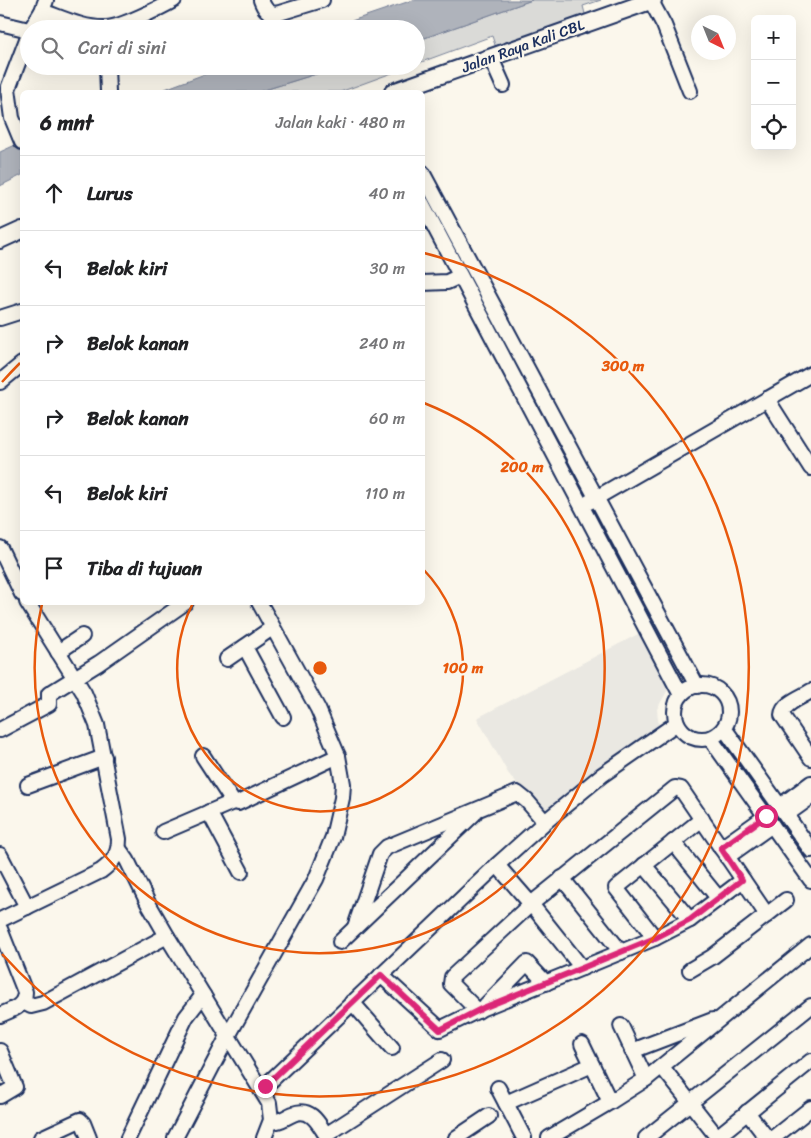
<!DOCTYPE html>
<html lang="id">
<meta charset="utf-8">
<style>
body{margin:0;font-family:Sriracha,sans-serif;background:#f6f6f6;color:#202124}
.controls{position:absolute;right:15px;top:15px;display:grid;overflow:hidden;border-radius:8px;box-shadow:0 5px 20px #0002}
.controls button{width:45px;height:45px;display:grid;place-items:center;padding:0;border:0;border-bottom:1px solid #e0e0e0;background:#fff;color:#202124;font:25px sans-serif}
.compass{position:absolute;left:691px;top:15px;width:45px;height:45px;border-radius:50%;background:#fff;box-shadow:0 5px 20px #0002;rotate:137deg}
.stop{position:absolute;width:15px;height:15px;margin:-11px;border:4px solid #db2777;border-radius:50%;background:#fff}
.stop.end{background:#db2777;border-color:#fff;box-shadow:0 1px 5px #0008}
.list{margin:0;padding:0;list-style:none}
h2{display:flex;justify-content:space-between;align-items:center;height:65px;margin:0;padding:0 20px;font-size:21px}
h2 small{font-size:16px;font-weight:400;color:#757577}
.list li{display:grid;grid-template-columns:32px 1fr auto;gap:15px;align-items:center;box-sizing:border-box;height:75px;padding:0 20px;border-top:1px solid #e0e0e0}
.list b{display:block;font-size:19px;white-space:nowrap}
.list em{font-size:16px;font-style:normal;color:#757577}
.icon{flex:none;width:28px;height:28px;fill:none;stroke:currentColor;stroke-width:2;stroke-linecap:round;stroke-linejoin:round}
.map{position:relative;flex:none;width:811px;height:1138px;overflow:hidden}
.search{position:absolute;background:#fff;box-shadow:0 5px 20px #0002;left:20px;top:20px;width:405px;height:55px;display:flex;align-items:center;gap:12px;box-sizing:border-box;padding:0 18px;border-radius:28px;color:#757577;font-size:19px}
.panel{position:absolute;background:#fff;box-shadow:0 5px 20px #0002;left:20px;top:90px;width:405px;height:515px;border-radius:8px}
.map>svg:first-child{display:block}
.built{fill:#eae8e2}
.green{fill:#dadad7;stroke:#7a849a}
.water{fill:#afb3bb;stroke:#747e96}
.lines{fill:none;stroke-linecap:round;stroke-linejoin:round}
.minor-casing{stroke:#1b2f5e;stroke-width:18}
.major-casing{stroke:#1b2f5e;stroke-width:20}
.minor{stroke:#fbf7ec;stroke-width:14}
.major{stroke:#fbf7ec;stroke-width:16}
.route{stroke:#db2777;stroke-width:6}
.ring{fill:none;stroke:#e8590c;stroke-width:2.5}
.labels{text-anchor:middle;stroke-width:4.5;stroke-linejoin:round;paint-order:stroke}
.street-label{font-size:15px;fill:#1b2f5e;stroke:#fbf7ec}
.centre{fill:#e8590c;stroke:#fbf7ec;stroke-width:2.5}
.ring-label{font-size:15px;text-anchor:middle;font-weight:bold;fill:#e8590c;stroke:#fbf7ec;stroke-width:4.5;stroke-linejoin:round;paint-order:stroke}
</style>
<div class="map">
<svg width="811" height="1138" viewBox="0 0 811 1138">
<rect width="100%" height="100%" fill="#fbf7ec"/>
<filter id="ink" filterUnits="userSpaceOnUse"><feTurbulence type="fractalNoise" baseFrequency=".02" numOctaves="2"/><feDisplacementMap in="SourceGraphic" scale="10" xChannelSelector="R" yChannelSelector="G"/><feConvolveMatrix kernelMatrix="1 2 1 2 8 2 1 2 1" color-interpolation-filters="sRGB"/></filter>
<g filter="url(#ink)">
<path class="built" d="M640,633L671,684L657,709L659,729L546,820L508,773L477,718Z"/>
<g class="green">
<path d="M532,0H601L583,6L587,22L499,57L492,36L416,64V41Z"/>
<path d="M342,66H411L340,92H258Z"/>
</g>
<g class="water">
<path d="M413,0H532L416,41V29H328Z"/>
<path d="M226,66H342L258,92H157Z"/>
<path d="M22,142V175L0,186V152Z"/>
</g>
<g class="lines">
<defs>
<g id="minor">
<path d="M261,0C264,8 267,13 276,14L322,0"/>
<path d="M651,1L664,25L690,91"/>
<path d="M42,11C62,18 84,29 106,28C120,28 160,8 174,0"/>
<path d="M0,23L29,30"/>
<path d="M31,29L42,11L46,0"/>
<path d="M491,58L503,85"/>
<path d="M107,66L108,92"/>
<path d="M22,142L12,118L8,89L29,34"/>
<path d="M422,172L697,686"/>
<path d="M422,203L681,695"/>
<path d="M422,283L447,282L460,276"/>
<path d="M0,318L22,311"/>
<path d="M0,382L22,364"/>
<path d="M767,399L811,468"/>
<path d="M589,502L811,374"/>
<path d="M0,548L22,594"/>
<path d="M245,647L283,717"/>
<path d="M58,652L82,636"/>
<path d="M227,659L272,628"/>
<circle cx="702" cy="712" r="27"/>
<path d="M811,691C802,697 783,703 782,715L811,758"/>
<path d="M724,728L811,850"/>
<path d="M0,730L49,704V694L99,663L186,602"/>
<path d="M710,738L811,880"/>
<path d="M203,756L233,802L238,803L338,756"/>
<path d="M28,785L104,757"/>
<path d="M780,806L811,783"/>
<path d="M209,812L241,872"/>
<path d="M786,815L811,797"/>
<path d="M163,832L233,802"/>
<path d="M673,842L719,899"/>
<path d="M721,848L766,816"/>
<path d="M119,849L127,860L148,903L167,936L269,1103L271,1120L264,1138"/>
<path d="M0,855L27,907"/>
<path d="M727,857L772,825"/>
<path d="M497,865L531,904L582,968"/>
<path d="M644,865L690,920"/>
<path d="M562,878L621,952"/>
<path d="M0,920L101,871C113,862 119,855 119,839L97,725L84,693L27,602"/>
<path d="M355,927L380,854L387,847L517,793L527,801L545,822"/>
<path d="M0,929L25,992C25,1007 11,1010 0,1015"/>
<path d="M655,938L616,888L702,819"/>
<path d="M340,942L474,814"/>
<path d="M690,970L712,957L786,900"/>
<path d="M381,975L440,1029L483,1008L582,968L655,938L690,920L743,880"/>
<path d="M23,1002L31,1006L43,1003L167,936"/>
<path d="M352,1002L392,1048"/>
<path d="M486,1005L527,963L546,983"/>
<path d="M478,1011L451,984L452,977L531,904L675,788L681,789L767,915"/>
<path d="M621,1026L646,1079"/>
<path d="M582,1044L610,1102"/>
<path d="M0,1051L15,1087L0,1096"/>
<path d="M632,1051L713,1020"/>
<path d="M662,1067L718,1138"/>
<path d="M498,1088L524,1138"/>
<path d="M261,1090L497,865L545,822L602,775L677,723"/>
<path d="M506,1103L592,1065"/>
<path d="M747,1112L767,1138"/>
<path d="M271,1122C281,1122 284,1118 293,1114C310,1107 318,1122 326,1135L442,1060"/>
<path d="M717,1137L811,1061"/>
<path d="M41,1138L80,1120L83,1123L89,1138"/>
<path d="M128,1138L186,1017L203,995"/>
<path d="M175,1138L228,1036L316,879L333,837L342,798L343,784L338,756L318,709L259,602"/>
<path d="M456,1138L489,1116"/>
<path d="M549,1138L610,1102L646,1079L811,945"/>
<path d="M646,1138L811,1006"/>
<path d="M773,1138L811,1108"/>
</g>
<g id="major">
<path d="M393,92L653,0"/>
<path d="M0,240L22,230"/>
</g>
</defs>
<use href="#minor" class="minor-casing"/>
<use href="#major" class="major-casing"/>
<use href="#minor" class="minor"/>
<use href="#major" class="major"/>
</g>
</g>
<g class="lines" filter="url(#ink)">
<path class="route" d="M265,1086L381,975L440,1030L483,1008L582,968L655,938L690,920L742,880L721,848L766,816"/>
</g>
<g class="ring">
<path d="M423 569A143 143 0 1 1 193 603"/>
<path d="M424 403A285 285 0 1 1 42 604"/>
<path d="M2 382A428 428 0 0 1 20 363M424 253A428 428 0 1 1 2 954"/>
</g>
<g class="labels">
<g class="street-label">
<text transform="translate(523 46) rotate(-20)" y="5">Jalan Raya Kali CBL</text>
</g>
</g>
<circle cx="320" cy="668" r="8" class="centre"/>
<g class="ring-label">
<text x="623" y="371">300 m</text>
<text x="522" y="472">200 m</text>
<text x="463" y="673">100 m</text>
</g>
</svg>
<div class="controls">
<button>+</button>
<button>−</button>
<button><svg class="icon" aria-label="locate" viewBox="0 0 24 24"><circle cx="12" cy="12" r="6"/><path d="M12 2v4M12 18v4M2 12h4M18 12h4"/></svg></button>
</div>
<svg class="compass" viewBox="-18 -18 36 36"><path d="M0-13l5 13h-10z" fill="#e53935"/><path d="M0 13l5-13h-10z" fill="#757577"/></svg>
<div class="stop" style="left:766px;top:816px"></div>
<div class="stop end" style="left:265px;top:1086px"></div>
<div class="search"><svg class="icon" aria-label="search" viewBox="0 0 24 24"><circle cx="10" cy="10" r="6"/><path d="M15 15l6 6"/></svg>Cari di sini</div>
<section class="panel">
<h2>6 mnt<small>Jalan kaki · 480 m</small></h2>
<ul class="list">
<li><svg class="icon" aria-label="ahead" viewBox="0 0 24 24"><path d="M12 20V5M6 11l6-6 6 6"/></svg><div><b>Lurus</b></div><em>40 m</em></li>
<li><svg class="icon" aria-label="left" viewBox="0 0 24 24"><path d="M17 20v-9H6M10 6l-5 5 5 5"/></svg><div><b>Belok kiri</b></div><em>30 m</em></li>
<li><svg class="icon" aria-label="right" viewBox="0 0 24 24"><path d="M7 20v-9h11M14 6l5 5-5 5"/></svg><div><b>Belok kanan</b></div><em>240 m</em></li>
<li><svg class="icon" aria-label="right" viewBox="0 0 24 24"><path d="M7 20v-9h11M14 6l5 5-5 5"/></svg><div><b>Belok kanan</b></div><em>60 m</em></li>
<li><svg class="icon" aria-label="left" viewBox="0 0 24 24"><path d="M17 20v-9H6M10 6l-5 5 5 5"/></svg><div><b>Belok kiri</b></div><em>110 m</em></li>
<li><svg class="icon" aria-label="arrive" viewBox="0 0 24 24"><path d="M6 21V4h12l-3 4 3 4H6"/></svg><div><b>Tiba di tujuan</b></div></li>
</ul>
</section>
</div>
